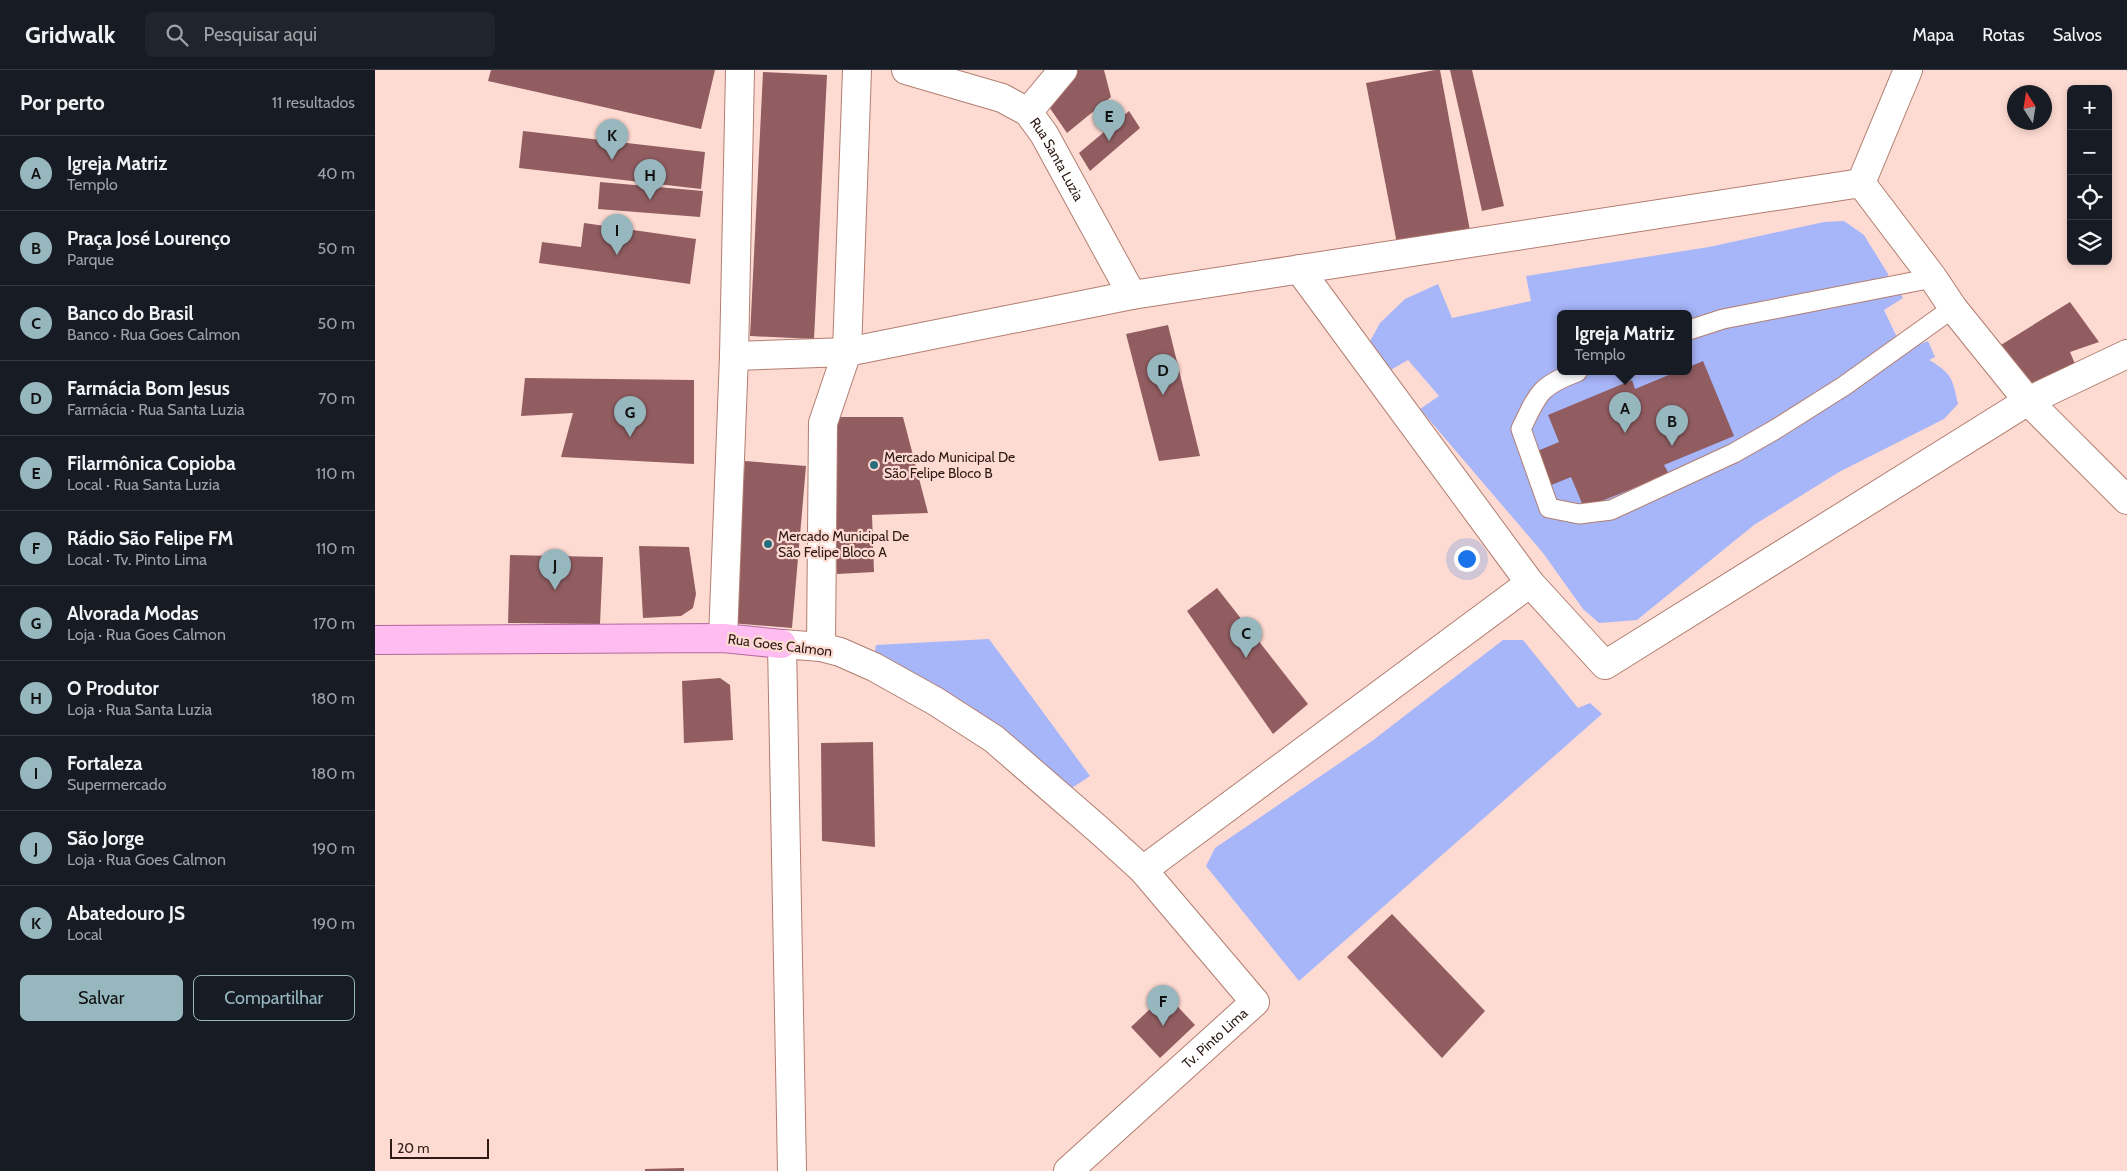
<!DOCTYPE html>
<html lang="pt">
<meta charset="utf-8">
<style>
body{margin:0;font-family:Cabin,sans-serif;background:#20242c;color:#f1f3f6}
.controls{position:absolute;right:15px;top:15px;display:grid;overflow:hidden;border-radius:8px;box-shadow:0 2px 8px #0003}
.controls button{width:45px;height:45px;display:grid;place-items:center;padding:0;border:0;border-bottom:1px solid #363941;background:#171b24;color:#f1f3f6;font:25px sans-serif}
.compass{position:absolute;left:1632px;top:15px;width:45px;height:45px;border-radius:50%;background:#171b24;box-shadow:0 2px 8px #0003;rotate:348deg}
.scale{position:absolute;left:15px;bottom:12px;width:99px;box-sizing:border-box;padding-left:5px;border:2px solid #2e1a15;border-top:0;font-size:14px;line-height:18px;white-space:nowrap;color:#2e1a15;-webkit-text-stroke:4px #fedbd2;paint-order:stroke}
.you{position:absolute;left:1091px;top:488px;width:18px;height:18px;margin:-12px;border:4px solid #fff;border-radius:50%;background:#1a73e8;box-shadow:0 0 0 8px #1a73e833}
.badge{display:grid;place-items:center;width:32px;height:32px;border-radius:50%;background:#97b7bf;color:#111;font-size:16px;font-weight:700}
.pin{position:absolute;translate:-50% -41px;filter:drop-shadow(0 1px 2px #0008)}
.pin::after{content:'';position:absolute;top:26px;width:18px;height:15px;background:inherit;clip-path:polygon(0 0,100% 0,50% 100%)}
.popup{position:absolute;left:1182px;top:240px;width:135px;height:65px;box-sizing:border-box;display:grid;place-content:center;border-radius:8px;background:#171b24;filter:drop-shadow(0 1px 4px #0005);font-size:16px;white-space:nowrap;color:#9ea1a6}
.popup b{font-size:19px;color:#f1f3f6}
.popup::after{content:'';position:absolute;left:50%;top:100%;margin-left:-10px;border:10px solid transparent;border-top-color:#171b24}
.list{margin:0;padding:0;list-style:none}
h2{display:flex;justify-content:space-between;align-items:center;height:65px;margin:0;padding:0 20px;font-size:21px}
h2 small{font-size:16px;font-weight:400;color:#9ea1a6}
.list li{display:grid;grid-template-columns:32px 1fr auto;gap:15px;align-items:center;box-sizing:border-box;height:75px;padding:0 20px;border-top:1px solid #363941}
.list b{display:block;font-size:19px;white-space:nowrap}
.list p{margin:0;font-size:16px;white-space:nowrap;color:#9ea1a6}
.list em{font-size:16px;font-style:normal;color:#9ea1a6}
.actions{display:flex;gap:10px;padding:15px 20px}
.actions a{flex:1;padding:11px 0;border:1px solid #97b7bf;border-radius:8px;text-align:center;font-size:18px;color:#97b7bf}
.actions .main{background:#97b7bf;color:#111}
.icon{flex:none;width:28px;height:28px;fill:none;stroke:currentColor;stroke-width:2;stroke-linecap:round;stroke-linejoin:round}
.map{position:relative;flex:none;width:1752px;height:1101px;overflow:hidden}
header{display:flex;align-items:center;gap:30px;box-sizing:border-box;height:70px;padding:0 25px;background:#171b24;border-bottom:1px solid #363941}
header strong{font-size:24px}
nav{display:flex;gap:28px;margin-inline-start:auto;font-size:18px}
.search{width:350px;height:45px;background:#20242c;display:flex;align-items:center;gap:12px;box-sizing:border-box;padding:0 18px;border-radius:8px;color:#9ea1a6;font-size:19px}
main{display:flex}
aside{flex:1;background:#171b24}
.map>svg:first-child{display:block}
.green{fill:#a7b5f9;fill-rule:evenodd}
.building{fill:#915d61}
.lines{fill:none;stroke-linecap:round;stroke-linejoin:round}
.lane-casing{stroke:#b17e70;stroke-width:21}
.street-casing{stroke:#b17e70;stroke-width:30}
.secondary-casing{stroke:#b17e70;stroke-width:30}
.primary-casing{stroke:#b5679e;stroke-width:30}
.lane{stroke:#fff;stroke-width:19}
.street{stroke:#fff;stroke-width:28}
.secondary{stroke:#fff;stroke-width:28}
.primary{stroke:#febcf1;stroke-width:28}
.poi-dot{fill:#286d7c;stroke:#fedbd2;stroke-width:2}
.labels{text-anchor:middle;stroke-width:4.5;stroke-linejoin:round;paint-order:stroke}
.street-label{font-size:14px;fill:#2e1a15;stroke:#fedbd2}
.poi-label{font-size:14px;fill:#2e1a15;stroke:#fedbd2;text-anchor:start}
</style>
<header>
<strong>Gridwalk</strong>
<div class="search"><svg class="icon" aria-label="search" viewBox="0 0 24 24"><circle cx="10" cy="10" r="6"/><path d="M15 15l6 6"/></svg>Pesquisar aqui</div>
<nav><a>Mapa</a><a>Rotas</a><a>Salvos</a></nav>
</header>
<main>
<aside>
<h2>Por perto<small>11 resultados</small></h2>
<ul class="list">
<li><span class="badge">A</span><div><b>Igreja Matriz</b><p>Templo</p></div><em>40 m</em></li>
<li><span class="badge">B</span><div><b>Praça José Lourenço</b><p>Parque</p></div><em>50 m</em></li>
<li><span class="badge">C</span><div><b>Banco do Brasil</b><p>Banco · Rua Goes Calmon</p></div><em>50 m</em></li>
<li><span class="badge">D</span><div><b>Farmácia Bom Jesus</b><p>Farmácia · Rua Santa Luzia</p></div><em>70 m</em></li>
<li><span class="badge">E</span><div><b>Filarmônica Copioba</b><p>Local · Rua Santa Luzia</p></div><em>110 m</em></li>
<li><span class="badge">F</span><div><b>Rádio São Felipe FM</b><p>Local · Tv. Pinto Lima</p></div><em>110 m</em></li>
<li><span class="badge">G</span><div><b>Alvorada Modas</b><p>Loja · Rua Goes Calmon</p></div><em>170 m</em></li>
<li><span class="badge">H</span><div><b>O Produtor</b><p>Loja · Rua Santa Luzia</p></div><em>180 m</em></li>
<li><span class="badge">I</span><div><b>Fortaleza</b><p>Supermercado</p></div><em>180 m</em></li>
<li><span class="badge">J</span><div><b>São Jorge</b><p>Loja · Rua Goes Calmon</p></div><em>190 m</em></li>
<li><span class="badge">K</span><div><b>Abatedouro JS</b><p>Local</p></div><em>190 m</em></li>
</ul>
<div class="actions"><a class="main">Salvar</a><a>Compartilhar</a></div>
</aside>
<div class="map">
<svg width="1752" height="1101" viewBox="0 0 1752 1101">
<rect width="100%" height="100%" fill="#fedbd2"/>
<g class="green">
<path d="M1469,151L1489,165L1513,204L1512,212H1518L1528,228L1509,240L1528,280L1553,271L1560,287L1554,290C1577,303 1578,310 1583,334L1569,349L1464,402L1379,455L1262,550L1224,553L1208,539L1168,483L1045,339L1064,326L1033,290L1014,301L993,275L1005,253L1030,229L1063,214L1077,248L1156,231L1151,206L1334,177L1449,152ZM1186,244H1314V302H1186Z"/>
<path d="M614,569L715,706L697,718L499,587L501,575Z"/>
<path d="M1128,570H1148L1203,638L1215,633L1227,644L924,911L831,796L840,778L997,671Z"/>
</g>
<g class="building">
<path d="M116,0H340L326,59L113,11Z"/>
<path d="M699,0H729L736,27L692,63L670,31Z"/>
<path d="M1060,0H1065L1096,166L1023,179L991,13Z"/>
<path d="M1075,0H1097L1129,136L1107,141Z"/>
<path d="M388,2L452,5L439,269L375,266Z"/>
<path d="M754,41L765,58L715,101L704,83Z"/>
<path d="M148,61L330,82L326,119L144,98Z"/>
<path d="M225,112L328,121L325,147L223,139Z"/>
<path d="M209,153L321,169L315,214L164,193L167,172L206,177Z"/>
<path d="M1695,232L1724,272L1695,282L1703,301L1655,324L1621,278Z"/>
<path d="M793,255L825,386L784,391L751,264Z"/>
<path d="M1328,291L1359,366L1289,395L1294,404L1209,438L1196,407L1174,416L1160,382L1184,372L1173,345L1257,310L1260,319L1301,302H1314V297Z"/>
<path d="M150,308L319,310V394L186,387L198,343L146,346Z"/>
<path d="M456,347H528L553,443L497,445L499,502L462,504Z"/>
<path d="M370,391L431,396L417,558L355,553Z"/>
<path d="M264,476L314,477L321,524L318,538L306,546L268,548Z"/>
<path d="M135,485L228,487L225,554L133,553Z"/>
<path d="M842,518L933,634L898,664L812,541Z"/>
<path d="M345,608L355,615L358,670L309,673L307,611Z"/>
<path d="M498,672L500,777L447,771L446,673Z"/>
<path d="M1017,844L1110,941L1067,988L972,887Z"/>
<path d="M791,924L820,955L785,988L756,957Z"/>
<path d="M309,1098V1101H270V1099Z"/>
</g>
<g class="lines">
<defs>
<g id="lane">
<path d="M1314,260L1348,249L1558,208"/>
<path d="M1202,302C1164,316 1163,324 1146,359L1174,438L1204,444L1236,440L1359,383L1401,359L1469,316L1578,238"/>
</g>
<g id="street">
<path id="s1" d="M531,0L627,28L653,42L669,64L757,225"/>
<path d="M653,42L688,0"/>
<path d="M1486,113L1533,0"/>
<path d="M924,199L1155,513"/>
<path d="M446,577L448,353L472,282L482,0"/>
<path id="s2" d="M693,1101L880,932L768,800"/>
</g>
<g id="secondary">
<path d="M359,286L472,282L757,225L1486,113L1558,208L1578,238L1653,331L1752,430"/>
<path d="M348,568L359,286L365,0"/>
<path d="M417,1101L407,574L446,577L465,582L499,597L560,631L619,669L724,760L768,800L1155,513L1230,595L1653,331L1752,284"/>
</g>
<path id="primary" d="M0,570L348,568L407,574"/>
</defs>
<use href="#lane" class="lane-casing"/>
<use href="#street" class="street-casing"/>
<use href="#secondary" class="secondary-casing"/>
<use href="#primary" class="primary-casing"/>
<use href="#lane" class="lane"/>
<use href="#street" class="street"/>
<use href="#secondary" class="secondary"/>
<use href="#primary" class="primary"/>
</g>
<g class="poi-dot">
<circle cx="499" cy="395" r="5"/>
<circle cx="393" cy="474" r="5"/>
</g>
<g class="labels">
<g class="street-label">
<text dy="5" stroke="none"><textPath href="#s1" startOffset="185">Rua Santa Luzia</textPath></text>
<text transform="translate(405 575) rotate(7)" y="5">Rua Goes Calmon</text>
<text dy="5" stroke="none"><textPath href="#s2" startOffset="198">Tv. Pinto Lima</textPath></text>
</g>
<g class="poi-label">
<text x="509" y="392">Mercado Municipal De<tspan x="509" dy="16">São Felipe Bloco B</tspan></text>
<text x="403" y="471">Mercado Municipal De<tspan x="403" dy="16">São Felipe Bloco A</tspan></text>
</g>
</g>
</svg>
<div class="controls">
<button>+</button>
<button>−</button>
<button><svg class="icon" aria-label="locate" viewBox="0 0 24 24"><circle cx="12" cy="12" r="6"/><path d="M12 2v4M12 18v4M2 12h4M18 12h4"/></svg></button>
<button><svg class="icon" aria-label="layers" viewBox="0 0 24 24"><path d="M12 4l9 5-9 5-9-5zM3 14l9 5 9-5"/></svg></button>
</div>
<svg class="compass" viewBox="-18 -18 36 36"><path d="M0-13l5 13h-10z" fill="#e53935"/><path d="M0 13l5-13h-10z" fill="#9ea1a6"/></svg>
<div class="scale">20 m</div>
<div class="you"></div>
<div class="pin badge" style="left:1250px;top:363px">A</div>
<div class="popup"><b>Igreja Matriz</b>Templo</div>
<div class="pin badge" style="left:1297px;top:376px">B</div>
<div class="pin badge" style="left:871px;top:588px">C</div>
<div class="pin badge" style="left:788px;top:325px">D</div>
<div class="pin badge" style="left:734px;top:71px">E</div>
<div class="pin badge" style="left:788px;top:956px">F</div>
<div class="pin badge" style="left:255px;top:367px">G</div>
<div class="pin badge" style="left:275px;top:130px">H</div>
<div class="pin badge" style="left:242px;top:185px">I</div>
<div class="pin badge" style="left:180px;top:520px">J</div>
<div class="pin badge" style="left:237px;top:90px">K</div>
</div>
</main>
